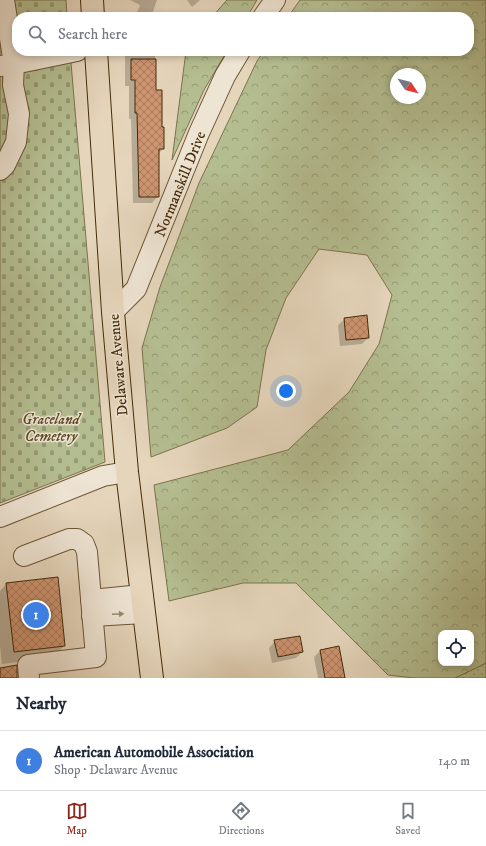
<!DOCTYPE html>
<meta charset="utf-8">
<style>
body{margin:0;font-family:"IM FELL DW Pica",serif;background:#f6f6f7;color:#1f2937}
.controls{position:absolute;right:12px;bottom:12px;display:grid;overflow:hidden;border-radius:8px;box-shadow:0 2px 6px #0003}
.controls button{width:36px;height:36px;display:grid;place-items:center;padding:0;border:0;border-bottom:1px solid #e0e1e3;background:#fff;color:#1f2937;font:20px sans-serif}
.compass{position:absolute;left:390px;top:68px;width:36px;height:36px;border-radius:50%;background:#fff;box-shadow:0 2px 6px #0003;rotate:125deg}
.you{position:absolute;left:286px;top:391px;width:14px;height:14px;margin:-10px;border:3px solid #fff;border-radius:50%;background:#1a73e8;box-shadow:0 0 0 6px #1a73e833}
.badge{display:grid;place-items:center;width:26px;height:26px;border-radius:50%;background:#8f2418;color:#fff;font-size:13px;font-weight:700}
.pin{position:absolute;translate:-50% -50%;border:2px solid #fff;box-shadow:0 1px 4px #0006}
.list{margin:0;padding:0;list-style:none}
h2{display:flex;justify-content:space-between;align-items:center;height:52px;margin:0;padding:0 16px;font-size:17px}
h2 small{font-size:13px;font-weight:400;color:#747a83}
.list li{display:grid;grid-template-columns:26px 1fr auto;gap:12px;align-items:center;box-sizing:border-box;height:60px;padding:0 16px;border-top:1px solid #e0e1e3}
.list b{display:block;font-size:15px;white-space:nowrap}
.list p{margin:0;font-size:13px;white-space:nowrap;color:#747a83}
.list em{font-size:13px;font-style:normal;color:#747a83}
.icon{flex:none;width:22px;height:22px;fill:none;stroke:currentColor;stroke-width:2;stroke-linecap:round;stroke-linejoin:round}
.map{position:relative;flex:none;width:486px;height:678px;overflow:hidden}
.search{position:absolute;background:#fff;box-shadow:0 2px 6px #0003;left:12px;right:12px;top:12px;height:44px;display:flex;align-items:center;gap:10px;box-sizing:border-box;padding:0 14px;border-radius:16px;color:#747a83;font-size:15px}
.sheet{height:112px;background:#fff}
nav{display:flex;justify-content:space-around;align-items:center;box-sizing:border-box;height:56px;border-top:1px solid #e0e1e3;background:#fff;font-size:11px;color:#747a83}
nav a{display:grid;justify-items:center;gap:2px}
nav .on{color:#8f2418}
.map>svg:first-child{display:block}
.grass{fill:url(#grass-dots);stroke:#7c744c}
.forest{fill:url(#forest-crowns);stroke:#7c744c;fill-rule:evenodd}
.cemetery{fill:url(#cemetery-stones);stroke:#7c744c}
.shadow{fill:#0003}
.building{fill:url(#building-cross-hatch);stroke:#442b08}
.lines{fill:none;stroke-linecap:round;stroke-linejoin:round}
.minor-casing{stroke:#6c5635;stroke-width:22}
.major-casing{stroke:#442b08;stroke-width:24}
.minor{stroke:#eee4d3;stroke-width:20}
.major{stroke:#e5d5bb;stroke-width:22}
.oneway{fill:#99886e}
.labels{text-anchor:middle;stroke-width:3;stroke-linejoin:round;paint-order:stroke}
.street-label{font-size:15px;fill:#442b08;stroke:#eee4d3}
.park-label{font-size:15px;font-style:italic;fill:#5a4823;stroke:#eee4d3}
</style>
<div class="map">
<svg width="486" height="678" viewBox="0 0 486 678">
<defs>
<pattern id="grass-dots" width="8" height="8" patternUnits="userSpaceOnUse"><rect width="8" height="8" fill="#b4bd90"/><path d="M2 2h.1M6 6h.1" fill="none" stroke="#949a74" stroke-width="1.8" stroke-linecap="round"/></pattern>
<pattern id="forest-crowns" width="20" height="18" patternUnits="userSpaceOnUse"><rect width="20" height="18" fill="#b4bd90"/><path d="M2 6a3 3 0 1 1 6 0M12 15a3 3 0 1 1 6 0" fill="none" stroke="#949a74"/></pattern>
<pattern id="cemetery-stones" width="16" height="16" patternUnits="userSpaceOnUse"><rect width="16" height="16" fill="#b4bd90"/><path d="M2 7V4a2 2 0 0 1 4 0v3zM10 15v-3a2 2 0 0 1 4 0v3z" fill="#949a74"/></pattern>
<pattern id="building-cross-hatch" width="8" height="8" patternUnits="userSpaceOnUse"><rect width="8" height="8" fill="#cd9470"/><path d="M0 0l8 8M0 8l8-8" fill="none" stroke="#a8795a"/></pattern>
</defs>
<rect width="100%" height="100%" fill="#e5d5bb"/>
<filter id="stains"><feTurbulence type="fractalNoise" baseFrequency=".005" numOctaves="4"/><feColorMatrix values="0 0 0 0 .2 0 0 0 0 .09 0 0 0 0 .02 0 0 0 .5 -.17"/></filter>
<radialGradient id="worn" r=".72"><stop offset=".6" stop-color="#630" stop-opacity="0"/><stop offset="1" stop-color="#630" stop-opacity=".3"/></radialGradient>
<path class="grass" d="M486,663V678H455Z"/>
<g class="forest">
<path d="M227,0H257L247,17H212Z"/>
<path d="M300,0H486V663L455,678H414L388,675L296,583H243L169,601L154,485L288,450L349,392L379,344L392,295L367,255L319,249L286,298L266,350L257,407L227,428L151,457L142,348L160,287L199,183L257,61L264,51H469V17H288ZM396,74H420V98H396ZM441,633H471V663H441Z"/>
<path d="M186,51H227L204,90L172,160Z"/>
</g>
<path class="cemetery" d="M0,0H66L67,17H17V51H70L105,462L0,503Z"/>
<g class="shadow">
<path d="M130,0H157L151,17H135L140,5Z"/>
<path d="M187,0H200L192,7Z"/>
<path d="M125,51H155V91L163,149L158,154V196L152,203H133L131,119H129V86H125Z"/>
<path d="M345,319L368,338L362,344L340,346L338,325Z"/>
<path d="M6,584L64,646L52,658L2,664L0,646V591Z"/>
<path d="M275,641L302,652L296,658L272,663L269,648Z"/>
<path d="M320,651L344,678H318L314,657Z"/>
</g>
<g class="building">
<path d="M131,59H156V90H162V127H164V149H159V197H139L137,113H135V80H131Z"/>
<path d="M367,315L369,338L346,340L344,318Z"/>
<path d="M58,577L65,646L14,652L6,583Z"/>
<path d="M300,636L303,652L278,657L274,640Z"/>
<path d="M339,646L345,678H325L320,650Z"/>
<path d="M17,665V678H0V668Z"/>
</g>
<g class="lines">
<defs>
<g id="minor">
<path d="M263,17L275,0"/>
<path d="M1,66L14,64L4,0"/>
<path d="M0,170L5,165L16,142L19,114L13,85L14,64L77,51"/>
<path d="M113,312L136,289L199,133L225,76L240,51"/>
<path d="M0,517L103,476L127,472"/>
<path d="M24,556L69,539H77L84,544L87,552L96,657L28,665L29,678"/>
<path d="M91,600L142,595"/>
<path d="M92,616L144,613"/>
</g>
<g id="major">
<path d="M92,0L93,17"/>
<path d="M96,51L113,312L127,472L152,678"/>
</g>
</defs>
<use href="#minor" class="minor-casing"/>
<use href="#major" class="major-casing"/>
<use href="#minor" class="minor"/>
<use href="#major" class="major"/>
</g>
<defs><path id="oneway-solid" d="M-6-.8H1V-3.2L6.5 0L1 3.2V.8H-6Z"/></defs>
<use class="oneway" href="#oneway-solid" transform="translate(118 614) rotate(-3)"/>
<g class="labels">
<g class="street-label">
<text transform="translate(180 184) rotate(-68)" y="5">Normanskill Drive</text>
<text transform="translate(118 365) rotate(-95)" y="5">Delaware Avenue</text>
</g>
<g class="park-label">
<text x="51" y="424">Graceland<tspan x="51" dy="17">Cemetery</tspan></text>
</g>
</g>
<rect width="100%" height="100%" filter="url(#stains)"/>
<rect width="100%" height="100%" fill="url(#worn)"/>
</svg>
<div class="controls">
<button><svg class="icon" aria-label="locate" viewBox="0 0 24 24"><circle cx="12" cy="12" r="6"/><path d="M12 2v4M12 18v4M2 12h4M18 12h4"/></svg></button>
</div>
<svg class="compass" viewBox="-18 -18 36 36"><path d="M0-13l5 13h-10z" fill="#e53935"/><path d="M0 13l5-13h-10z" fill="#747a83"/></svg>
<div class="you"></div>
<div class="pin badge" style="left:36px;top:615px;background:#3f7fe0">1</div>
<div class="search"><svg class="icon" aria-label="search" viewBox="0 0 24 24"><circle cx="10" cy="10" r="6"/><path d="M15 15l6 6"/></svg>Search here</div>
</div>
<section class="sheet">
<h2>Nearby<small></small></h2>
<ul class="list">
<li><span class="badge" style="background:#3f7fe0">1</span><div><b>American Automobile Association</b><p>Shop · Delaware Avenue</p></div><em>140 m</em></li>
</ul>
</section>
<nav>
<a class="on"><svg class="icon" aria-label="map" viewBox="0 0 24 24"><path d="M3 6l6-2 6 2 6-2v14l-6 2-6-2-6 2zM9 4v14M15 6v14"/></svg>Map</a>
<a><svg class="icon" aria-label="directions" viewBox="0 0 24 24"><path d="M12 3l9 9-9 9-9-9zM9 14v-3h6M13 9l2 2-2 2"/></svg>Directions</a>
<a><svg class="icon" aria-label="saved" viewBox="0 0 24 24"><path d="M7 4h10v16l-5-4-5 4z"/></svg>Saved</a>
</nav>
